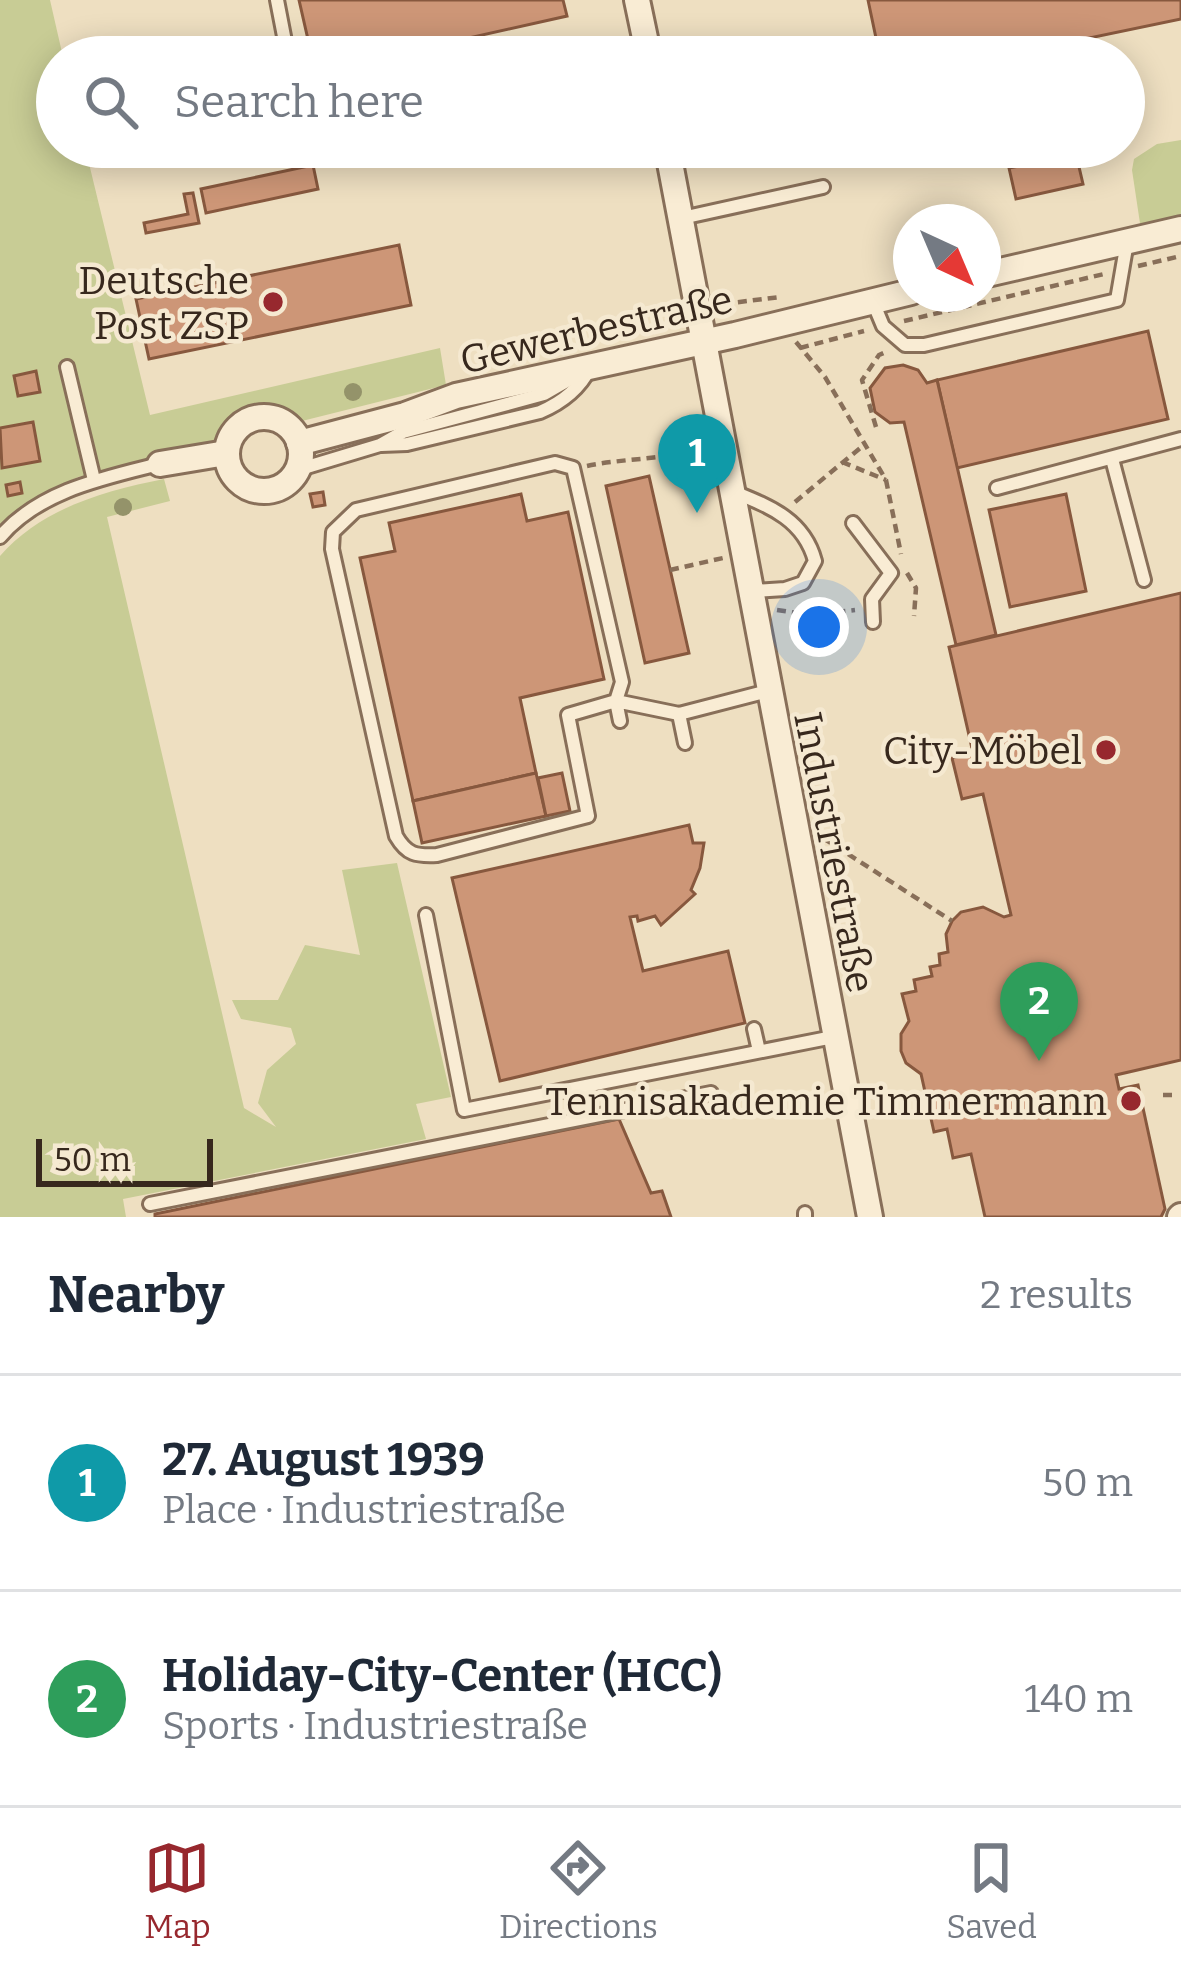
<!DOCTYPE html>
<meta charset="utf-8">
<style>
body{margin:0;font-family:Bitter,serif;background:#f6f6f7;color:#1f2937}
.compass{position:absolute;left:893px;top:204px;width:108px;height:108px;border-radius:50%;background:#fff;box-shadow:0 6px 30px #0003;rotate:136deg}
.scale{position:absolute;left:36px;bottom:30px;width:177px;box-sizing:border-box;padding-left:12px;border:6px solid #37281d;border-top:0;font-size:33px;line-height:42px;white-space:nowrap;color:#37281d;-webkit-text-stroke:9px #f5e9d1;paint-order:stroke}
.you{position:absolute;left:819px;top:627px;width:42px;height:42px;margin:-30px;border:9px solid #fff;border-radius:50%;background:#1a73e8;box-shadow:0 0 0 18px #1a73e833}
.badge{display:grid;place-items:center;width:78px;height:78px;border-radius:50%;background:#97282e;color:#fff;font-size:39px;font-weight:700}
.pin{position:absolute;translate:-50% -99px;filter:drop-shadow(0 3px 6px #0008)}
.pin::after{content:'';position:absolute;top:63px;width:42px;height:36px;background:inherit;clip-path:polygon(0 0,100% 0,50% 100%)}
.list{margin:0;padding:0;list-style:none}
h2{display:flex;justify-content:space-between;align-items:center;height:156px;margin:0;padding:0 48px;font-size:51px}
h2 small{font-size:39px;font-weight:400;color:#747a83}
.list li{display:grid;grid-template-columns:78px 1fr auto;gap:36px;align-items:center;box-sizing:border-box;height:216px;padding:0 48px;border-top:3px solid #e0e1e3}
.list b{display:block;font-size:45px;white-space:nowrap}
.list p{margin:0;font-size:39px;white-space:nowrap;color:#747a83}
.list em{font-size:39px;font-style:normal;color:#747a83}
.icon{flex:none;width:66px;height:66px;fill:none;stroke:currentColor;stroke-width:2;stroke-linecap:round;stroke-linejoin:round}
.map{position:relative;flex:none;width:1181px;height:1217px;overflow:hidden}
.search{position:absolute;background:#fff;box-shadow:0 6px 30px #0003;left:36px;right:36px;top:36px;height:132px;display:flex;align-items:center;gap:30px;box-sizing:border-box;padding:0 42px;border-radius:66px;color:#747a83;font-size:45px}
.sheet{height:588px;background:#fff}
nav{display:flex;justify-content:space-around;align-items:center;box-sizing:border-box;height:168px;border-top:3px solid #e0e1e3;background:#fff;font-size:33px;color:#747a83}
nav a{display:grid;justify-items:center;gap:6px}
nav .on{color:#97282e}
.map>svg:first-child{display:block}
.green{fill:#c8cc95}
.building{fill:#cd9677;stroke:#87583e;stroke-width:3}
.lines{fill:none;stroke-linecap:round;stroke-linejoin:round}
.service-casing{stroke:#886f59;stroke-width:18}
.minor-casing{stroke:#886f59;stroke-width:30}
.path{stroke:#886f59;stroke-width:4.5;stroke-dasharray:9 6;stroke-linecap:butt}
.service{stroke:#f9ecd4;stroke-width:12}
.minor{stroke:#f9ecd4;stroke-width:24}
.tree{fill:#94936a}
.poi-dot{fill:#97282e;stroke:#f5e9d1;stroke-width:4.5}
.labels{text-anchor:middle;stroke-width:9;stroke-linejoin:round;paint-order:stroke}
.poi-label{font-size:39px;fill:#37281d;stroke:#f5e9d1;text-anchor:end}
.street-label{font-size:39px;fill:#37281d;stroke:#f5e9d1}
</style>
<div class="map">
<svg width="1181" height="1217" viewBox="0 0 1181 1217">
<rect width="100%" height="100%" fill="#eedfc1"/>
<g class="green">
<path d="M0,0H50L63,57H57V147H85L150,415L440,348L446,385L78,477L26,503L0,528Z"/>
<path d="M1181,140V220L1141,230L1132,170L1134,159L1157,144Z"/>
<path d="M164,479L170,501L107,517L244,1108L276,1127L258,1103L267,1070L296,1044L291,1028L241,1019L232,1000H278L305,945L360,955L342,870L397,863L451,1097L416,1104L426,1139L123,1199L126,1217H0V556C42,508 104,491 164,479Z"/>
</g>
<g class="building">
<path d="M299,0H563L567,16L384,57H312Z"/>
<path d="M868,0H1181V19L998,57H880Z"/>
<path d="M1076,154L1083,184L1016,199L1009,168Z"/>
<path d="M313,165L318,189L206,213L201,189Z"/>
<path d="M193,193L199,223L146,233L144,223L188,214L184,194Z"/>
<path d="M399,245L411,305L149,359L136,299Z"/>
<path d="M1148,331L1168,419L957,468L937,380Z"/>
<path d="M903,365L918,370L927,383L937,380L996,635L956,645L904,422L890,423L875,412L870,388L885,368Z"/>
<path d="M36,371L40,392L18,396L14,376Z"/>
<path d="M33,422L40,461L2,468L0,428Z"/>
<path d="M649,476L689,653L645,663L606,486Z"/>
<path d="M20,482L22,493L8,496L6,485Z"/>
<path d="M323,492L325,505L313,507L310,494Z"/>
<path d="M521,494L527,521L568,512L604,679L520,698L536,773L413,801L360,558L395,551L389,523Z"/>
<path d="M1066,494L1086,591L1010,607L989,510Z"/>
<path d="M1181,593V1060L1116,1075L1119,1089L1138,1085L1165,1209L1161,1217H985L971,1154L953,1158L947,1129L934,1132L921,1074L906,1063L901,1051V1034L909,1021L902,994L916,991L914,980L932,976L930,967L940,965L939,954L948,952L946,934L952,921L961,912L983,907L1004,917L1011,915L983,794L962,799L952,758L973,753L949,647Z"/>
<path d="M536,773L546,816L422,843L413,801Z"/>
<path d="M562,773L570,811L546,816L538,778Z"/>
<path d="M689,825L693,843H704L700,868L691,890L695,894L661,925L655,916L638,921L637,916L630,917L643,971L728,951L745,1023L500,1081L452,878Z"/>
<path d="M619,1119L651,1193L662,1191L671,1217H155V1214Z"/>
</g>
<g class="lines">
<defs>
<g id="service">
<path d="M277,0L288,57"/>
<path d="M682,218L823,187"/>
<path d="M873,302L883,326L905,345H924L1117,300L1127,242"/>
<path d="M67,367L94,480"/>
<path d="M381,445L407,444L540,412C561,403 580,388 590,368"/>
<path d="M1112,459L1144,580"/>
<path d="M297,470L380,445L403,432L544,394L570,379"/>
<path d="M997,488L1181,439"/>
<path d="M734,492C771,507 804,520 815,561L803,583L785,589L752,591"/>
<path d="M853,523L891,573L872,599L873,622"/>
<path d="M0,537C39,491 103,478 159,464"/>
<path d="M679,714L685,743"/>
<path d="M620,721L616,701L622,682L573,468L555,463L356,510L333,532L332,549L396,836C407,855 416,856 437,855L588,816L568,715L616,701L679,714L768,691"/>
<path d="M426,915L464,1110L833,1037"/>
<path d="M754,1029L759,1051"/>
<path d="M150,1204L711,1093"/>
<path d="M805,1213V1217"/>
</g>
<g id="minor">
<path d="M637,0L649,57"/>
<path d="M667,147L870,1217"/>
<path d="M983,275L1181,229"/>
<circle cx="264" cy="454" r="37"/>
<path d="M299,443L405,415L456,396L735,335L911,292"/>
<path d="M160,464L226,453"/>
<path d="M1180,1217L1181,1216"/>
</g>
</defs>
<use href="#service" class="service-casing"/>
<use href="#minor" class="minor-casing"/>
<g class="path">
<path d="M1138,266L1181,256"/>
<path d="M723,304L780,297"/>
<path d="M904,321L1104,274"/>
<path d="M796,342L825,377L886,480L901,554"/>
<path d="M800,348L864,331"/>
<path d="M876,427L862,380L879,355L888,351"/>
<path d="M842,462L886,480"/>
<path d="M587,466C625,458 662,460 699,449"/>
<path d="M795,502L865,444"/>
<path d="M670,570L723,558"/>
<path d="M907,573L916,588L914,616"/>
<path d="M777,610L810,615L855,610"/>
<path d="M823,838L952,921"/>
<path d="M1163,1095H1178"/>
</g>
<use href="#service" class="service"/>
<use href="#minor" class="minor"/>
</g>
<g class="tree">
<circle cx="353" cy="392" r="9"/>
<circle cx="123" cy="507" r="9"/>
</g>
<g class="poi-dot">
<circle cx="273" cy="302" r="12"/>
<circle cx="1106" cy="750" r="12"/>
<circle cx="1131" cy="1101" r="12"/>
</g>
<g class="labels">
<g class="poi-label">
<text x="249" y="294">Deutsche<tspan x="249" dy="45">Post ZSP</tspan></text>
<text x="1082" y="764">City-Möbel</text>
<text x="1107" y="1115">Tennisakademie Timmermann</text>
</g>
<g class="street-label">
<text transform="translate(596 329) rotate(-13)" y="14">Gewerbestraße</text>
<text transform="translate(835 852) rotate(79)" y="14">Industriestraße</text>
</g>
</g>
</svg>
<svg class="compass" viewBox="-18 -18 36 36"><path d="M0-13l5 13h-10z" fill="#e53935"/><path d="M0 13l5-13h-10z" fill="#747a83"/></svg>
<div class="scale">50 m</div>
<div class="you"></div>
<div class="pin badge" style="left:697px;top:513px;background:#0f9aa8">1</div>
<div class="pin badge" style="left:1039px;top:1061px;background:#2e9e5b">2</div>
<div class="search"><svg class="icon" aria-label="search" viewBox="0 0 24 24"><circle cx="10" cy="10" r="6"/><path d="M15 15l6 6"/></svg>Search here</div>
</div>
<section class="sheet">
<h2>Nearby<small>2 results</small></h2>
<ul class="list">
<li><span class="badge" style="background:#0f9aa8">1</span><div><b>27. August 1939</b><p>Place · Industriestraße</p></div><em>50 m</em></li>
<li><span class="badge" style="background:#2e9e5b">2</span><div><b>Holiday-City-Center (HCC)</b><p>Sports · Industriestraße</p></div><em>140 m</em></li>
</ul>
</section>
<nav>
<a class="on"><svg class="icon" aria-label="map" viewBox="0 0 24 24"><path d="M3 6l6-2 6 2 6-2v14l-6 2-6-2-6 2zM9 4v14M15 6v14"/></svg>Map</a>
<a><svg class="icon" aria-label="directions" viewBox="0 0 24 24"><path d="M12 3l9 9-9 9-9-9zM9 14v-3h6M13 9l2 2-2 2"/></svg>Directions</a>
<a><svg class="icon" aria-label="saved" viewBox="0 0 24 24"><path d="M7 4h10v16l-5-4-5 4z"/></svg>Saved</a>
</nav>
